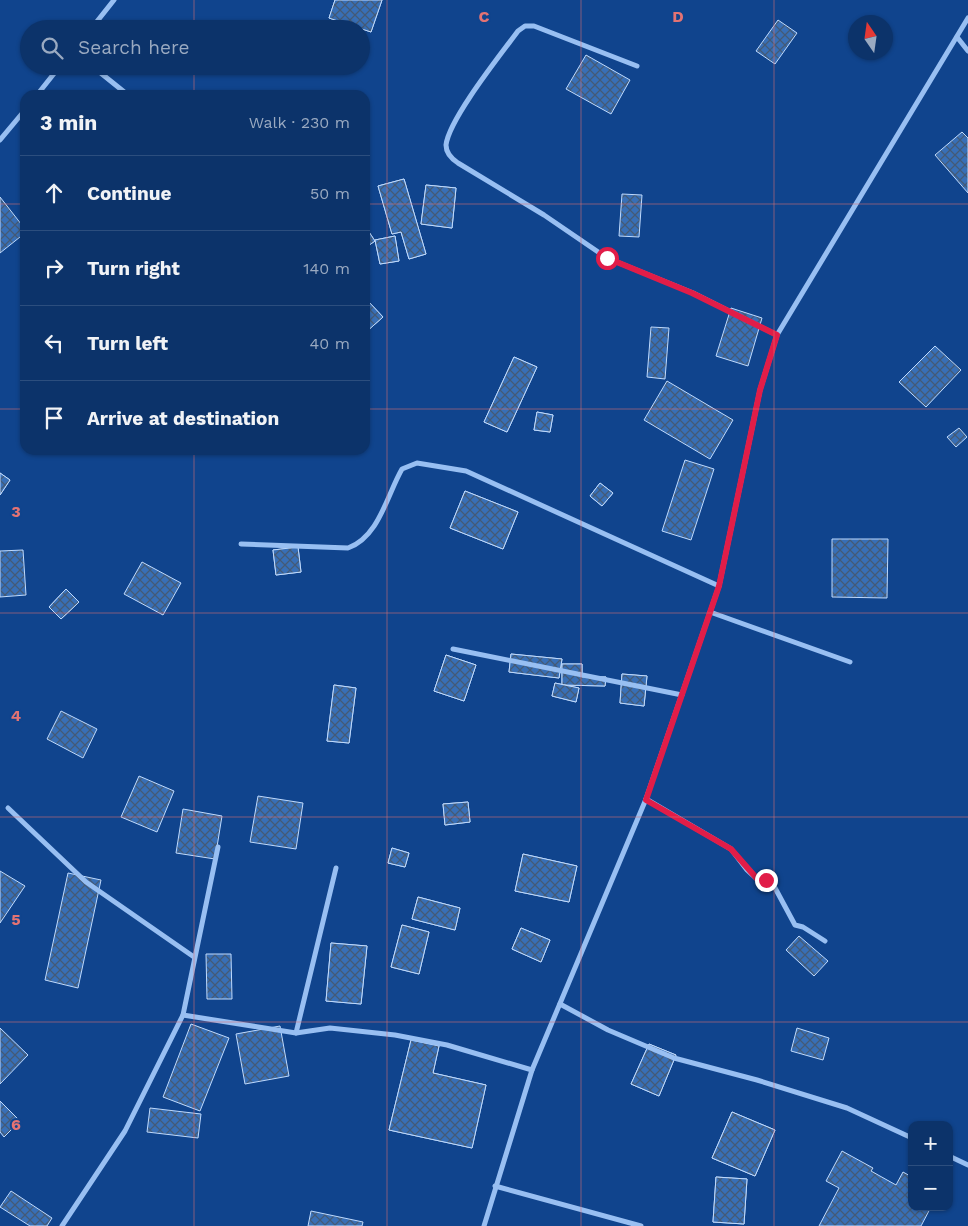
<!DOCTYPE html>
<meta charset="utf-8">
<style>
body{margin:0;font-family:"Work Sans",sans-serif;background:#1a3f72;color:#f1f3f6}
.controls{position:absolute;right:15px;bottom:15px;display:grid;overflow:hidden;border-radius:10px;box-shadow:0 1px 4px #0004}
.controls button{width:45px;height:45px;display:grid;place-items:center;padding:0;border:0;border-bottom:1px solid #2c4e7e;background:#0c336a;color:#f1f3f6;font:25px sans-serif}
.compass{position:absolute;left:848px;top:15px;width:45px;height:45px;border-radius:50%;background:#0c336a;box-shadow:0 1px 4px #0004;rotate:347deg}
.stop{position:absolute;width:15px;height:15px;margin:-11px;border:4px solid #e11d48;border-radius:50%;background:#fff}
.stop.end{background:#e11d48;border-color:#fff;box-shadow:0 1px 5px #0008}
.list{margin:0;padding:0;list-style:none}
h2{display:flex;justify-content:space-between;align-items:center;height:65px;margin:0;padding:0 20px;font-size:21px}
h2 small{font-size:16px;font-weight:400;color:#9aaac1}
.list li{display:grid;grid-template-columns:32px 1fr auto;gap:15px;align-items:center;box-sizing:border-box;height:75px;padding:0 20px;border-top:1px solid #2c4e7e}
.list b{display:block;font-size:19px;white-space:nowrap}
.list em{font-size:16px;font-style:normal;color:#9aaac1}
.icon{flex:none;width:28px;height:28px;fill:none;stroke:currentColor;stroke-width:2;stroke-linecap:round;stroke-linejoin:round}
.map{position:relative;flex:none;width:968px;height:1226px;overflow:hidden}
.search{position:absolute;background:#0c336a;box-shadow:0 1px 4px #0004;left:20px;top:20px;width:350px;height:55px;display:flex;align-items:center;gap:12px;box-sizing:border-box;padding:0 18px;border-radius:28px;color:#9aaac1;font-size:19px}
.panel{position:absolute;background:#0c336a;box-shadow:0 1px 4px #0004;left:20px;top:90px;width:350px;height:365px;border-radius:15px}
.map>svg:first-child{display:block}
.building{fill:url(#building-cross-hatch);stroke:#bfdafd}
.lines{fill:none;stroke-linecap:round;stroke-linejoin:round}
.street{stroke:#98bff2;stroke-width:5}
.route{stroke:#e11d48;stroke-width:6}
.grid{fill:none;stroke:#e47373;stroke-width:1;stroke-opacity:0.55}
.grid-label{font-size:16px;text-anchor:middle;font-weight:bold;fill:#e47373;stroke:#10448d;stroke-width:4;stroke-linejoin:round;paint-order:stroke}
</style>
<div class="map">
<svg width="968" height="1226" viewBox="0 0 968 1226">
<defs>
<pattern id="building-cross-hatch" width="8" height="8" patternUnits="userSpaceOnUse" patternTransform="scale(1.25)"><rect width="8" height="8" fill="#386fb6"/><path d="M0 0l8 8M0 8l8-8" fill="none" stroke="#445a76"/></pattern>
</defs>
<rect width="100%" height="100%" fill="#10448d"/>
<g class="building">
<path d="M335,0H382L371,32L329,18Z"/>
<path d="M335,0H382L371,32L329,18Z"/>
<path d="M778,20L797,33L775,64L756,51Z"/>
<path d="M586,55L630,80L611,114L566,89Z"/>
<path d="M962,132L968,138V193L935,155Z"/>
<path d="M404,179L426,254L409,259L401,232L392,234L378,186Z"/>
<path d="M404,179L426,254L409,259L401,232L392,234L378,186Z"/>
<path d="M426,185L456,188L452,228L421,224Z"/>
<path d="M426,185L456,188L452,228L421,224Z"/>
<path d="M622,194L642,195L639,237L619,236Z"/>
<path d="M0,197L25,229V233L0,253Z"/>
<path d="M365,226L375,241L365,248Z"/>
<path d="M365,226L375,241L365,248Z"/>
<path d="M395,236L399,261L380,264L375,240Z"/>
<path d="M395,236L399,261L380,264L375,240Z"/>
<path d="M368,301L383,317L365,333V304Z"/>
<path d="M368,301L383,317L365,333V304Z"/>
<path d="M731,308L762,318L748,366L716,356Z"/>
<path d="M651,327L669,328L665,379L647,377Z"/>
<path d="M935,346L961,370L926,407L899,382Z"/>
<path d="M514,357L537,367L507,432L484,422Z"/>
<path d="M514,357L537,367L507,432L484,422Z"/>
<path d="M667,381L733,420L710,459L644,420Z"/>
<path d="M537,412L553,415L550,432L534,430Z"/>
<path d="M537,412L553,415L550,432L534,430Z"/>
<path d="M959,428L967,437L956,447L947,437Z"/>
<path d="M685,460L714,469L691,540L662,531Z"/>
<path d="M0,473L10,480L0,495Z"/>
<path d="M0,473L10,480L0,495Z"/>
<path d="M600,483L613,493L602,506L590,496Z"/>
<path d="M600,483L613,493L602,506L590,496Z"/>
<path d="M465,491L518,512L503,549L450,528Z"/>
<path d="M465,491L518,512L503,549L450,528Z"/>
<path d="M832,539H888L887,598L832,597Z"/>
<path d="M298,547L301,572L276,575L273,550Z"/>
<path d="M298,547L301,572L276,575L273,550Z"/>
<path d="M23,550L26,595L0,597V551Z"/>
<path d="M142,562L181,583L163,615L124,594Z"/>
<path d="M66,589L79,602L61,619L49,607Z"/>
<path d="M66,589L79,602L61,619L49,607Z"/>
<path d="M511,654L562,659L559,678L509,672Z"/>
<path d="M511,654L562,659L559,678L509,672Z"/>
<path d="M446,655L476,665L464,701L434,691Z"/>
<path d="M446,655L476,665L464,701L434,691Z"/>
<path d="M562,664H582V677H606L605,686L562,685Z"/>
<path d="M562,664H582V677H606L605,686L562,685Z"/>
<path d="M622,674L647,676L644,706L620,703Z"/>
<path d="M622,674L647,676L644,706L620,703Z"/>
<path d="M555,683L579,688L576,702L552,696Z"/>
<path d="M555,683L579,688L576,702L552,696Z"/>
<path d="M334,685L356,688L349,743L327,741Z"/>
<path d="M334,685L356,688L349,743L327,741Z"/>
<path d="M61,711L97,729L83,758L47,739Z"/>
<path d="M139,776L174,791L157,832L121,817Z"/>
<path d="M258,796L303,803L296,849L250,842Z"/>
<path d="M468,802L470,822L445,825L443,804Z"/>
<path d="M468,802L470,822L445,825L443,804Z"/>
<path d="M183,809L222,816L215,859L176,853Z"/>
<path d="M392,848L409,853L405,867L388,863Z"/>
<path d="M392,848L409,853L405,867L388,863Z"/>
<path d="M523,854L577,866L569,902L515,891Z"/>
<path d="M523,854L577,866L569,902L515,891Z"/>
<path d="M0,871L25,886L0,923Z"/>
<path d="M68,873L101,880L78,988L45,980Z"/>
<path d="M418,897L460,908L455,930L412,919Z"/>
<path d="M418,897L460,908L455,930L412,919Z"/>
<path d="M402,925L429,932L419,974L391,967Z"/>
<path d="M402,925L429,932L419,974L391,967Z"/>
<path d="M521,928L550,940L541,962L512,949Z"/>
<path d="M521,928L550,940L541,962L512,949Z"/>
<path d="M799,936L828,961L814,976L786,950Z"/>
<path d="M331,943L367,946L361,1004L326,1001Z"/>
<path d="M331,943L367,946L361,1004L326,1001Z"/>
<path d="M206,954H231L232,999H207Z"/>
<path d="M191,1024L229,1038L200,1111L163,1097Z"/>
<path d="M280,1026L289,1076L245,1084L236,1034Z"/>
<path d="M0,1028L28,1055L0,1084Z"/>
<path d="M797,1028L829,1038L823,1060L791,1051Z"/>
<path d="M411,1040L439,1046L433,1073L486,1085L472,1148L389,1130Z"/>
<path d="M411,1040L439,1046L433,1073L486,1085L472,1148L389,1130Z"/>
<path d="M649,1044L676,1055L659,1096L631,1084Z"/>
<path d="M649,1044L676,1055L659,1096L631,1084Z"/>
<path d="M0,1101L20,1121L4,1137L0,1132Z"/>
<path d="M150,1108L201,1114L198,1138L147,1132Z"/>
<path d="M732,1112L775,1130L755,1176L712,1158Z"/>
<path d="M732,1112L775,1130L755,1176L712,1158Z"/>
<path d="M842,1151L873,1168L871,1171L896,1185L903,1172L912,1177V1207H931L921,1226H819L839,1188L826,1181Z"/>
<path d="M716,1177L747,1179L744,1224L713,1222Z"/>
<path d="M716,1177L747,1179L744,1224L713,1222Z"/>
<path d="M11,1191L52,1218L47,1226H30L0,1207Z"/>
<path d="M311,1211L363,1222L362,1226H308Z"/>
</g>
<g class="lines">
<g class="street">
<path d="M91,29L114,0"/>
<path d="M957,37L968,51"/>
<path d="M92,66L128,95"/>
<path d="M637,66L534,26H525L518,31C501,54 449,119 446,145C446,153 452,159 458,163L544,215L607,258L693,293L777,335"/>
<path d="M37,95L60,66"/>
<path d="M0,140L25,110"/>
<path d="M241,544L348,548C379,537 387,495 402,469L417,463L466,471L719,586"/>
<path d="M710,612L850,662"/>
<path d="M453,649L682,695"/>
<path d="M646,799L731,849L747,870L759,881H770L774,886L795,925L803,927L825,941"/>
<path d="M8,808L86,882L194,957"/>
<path d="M560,1004L608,1030L674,1058L757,1080L847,1108L912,1138"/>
<path d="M183,1015L296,1033L330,1028L395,1035L447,1045L532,1070"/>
<path d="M296,1033L336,868"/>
<path d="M949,1156L968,1165"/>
<path d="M495,1186L641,1226"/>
<path d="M62,1226L125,1131L183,1015L218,847"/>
<path d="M484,1226L532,1070L646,799L719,586L760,390L777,335L968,18"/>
</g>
</g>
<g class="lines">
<path class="route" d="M607,258L692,293L777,335L760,390L719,586L646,800L731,849L759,881L766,880"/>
</g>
<path class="grid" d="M194,0V29M387,0V1226M581,0V1226M774,0V1226M194,66V95M0,204H25M365,204H968M0,409H25M365,409H968M194,450V1226M0,613H968M0,817H968M0,1022H968"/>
<g class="grid-label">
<text x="484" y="22">C</text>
<text x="678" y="22">D</text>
<text x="16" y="517">3</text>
<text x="16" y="721">4</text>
<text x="16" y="925">5</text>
<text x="16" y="1130">6</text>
</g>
</svg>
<div class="controls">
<button>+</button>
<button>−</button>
</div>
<svg class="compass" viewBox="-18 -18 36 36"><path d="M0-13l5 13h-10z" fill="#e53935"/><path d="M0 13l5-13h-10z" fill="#9aaac1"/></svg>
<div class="stop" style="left:607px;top:258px"></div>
<div class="stop end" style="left:766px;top:880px"></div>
<div class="search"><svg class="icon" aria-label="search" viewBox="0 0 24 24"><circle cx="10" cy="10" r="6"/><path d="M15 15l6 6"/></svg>Search here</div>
<section class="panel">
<h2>3 min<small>Walk · 230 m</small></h2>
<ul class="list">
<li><svg class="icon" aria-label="ahead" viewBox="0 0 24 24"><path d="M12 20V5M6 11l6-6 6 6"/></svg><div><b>Continue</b></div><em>50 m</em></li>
<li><svg class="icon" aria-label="right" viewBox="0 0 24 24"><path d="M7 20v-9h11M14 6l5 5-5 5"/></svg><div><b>Turn right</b></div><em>140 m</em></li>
<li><svg class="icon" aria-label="left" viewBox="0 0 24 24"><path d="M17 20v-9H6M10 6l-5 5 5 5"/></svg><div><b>Turn left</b></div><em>40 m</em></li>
<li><svg class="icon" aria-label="arrive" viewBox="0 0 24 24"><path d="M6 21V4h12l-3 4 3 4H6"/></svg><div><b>Arrive at destination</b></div></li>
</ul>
</section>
</div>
